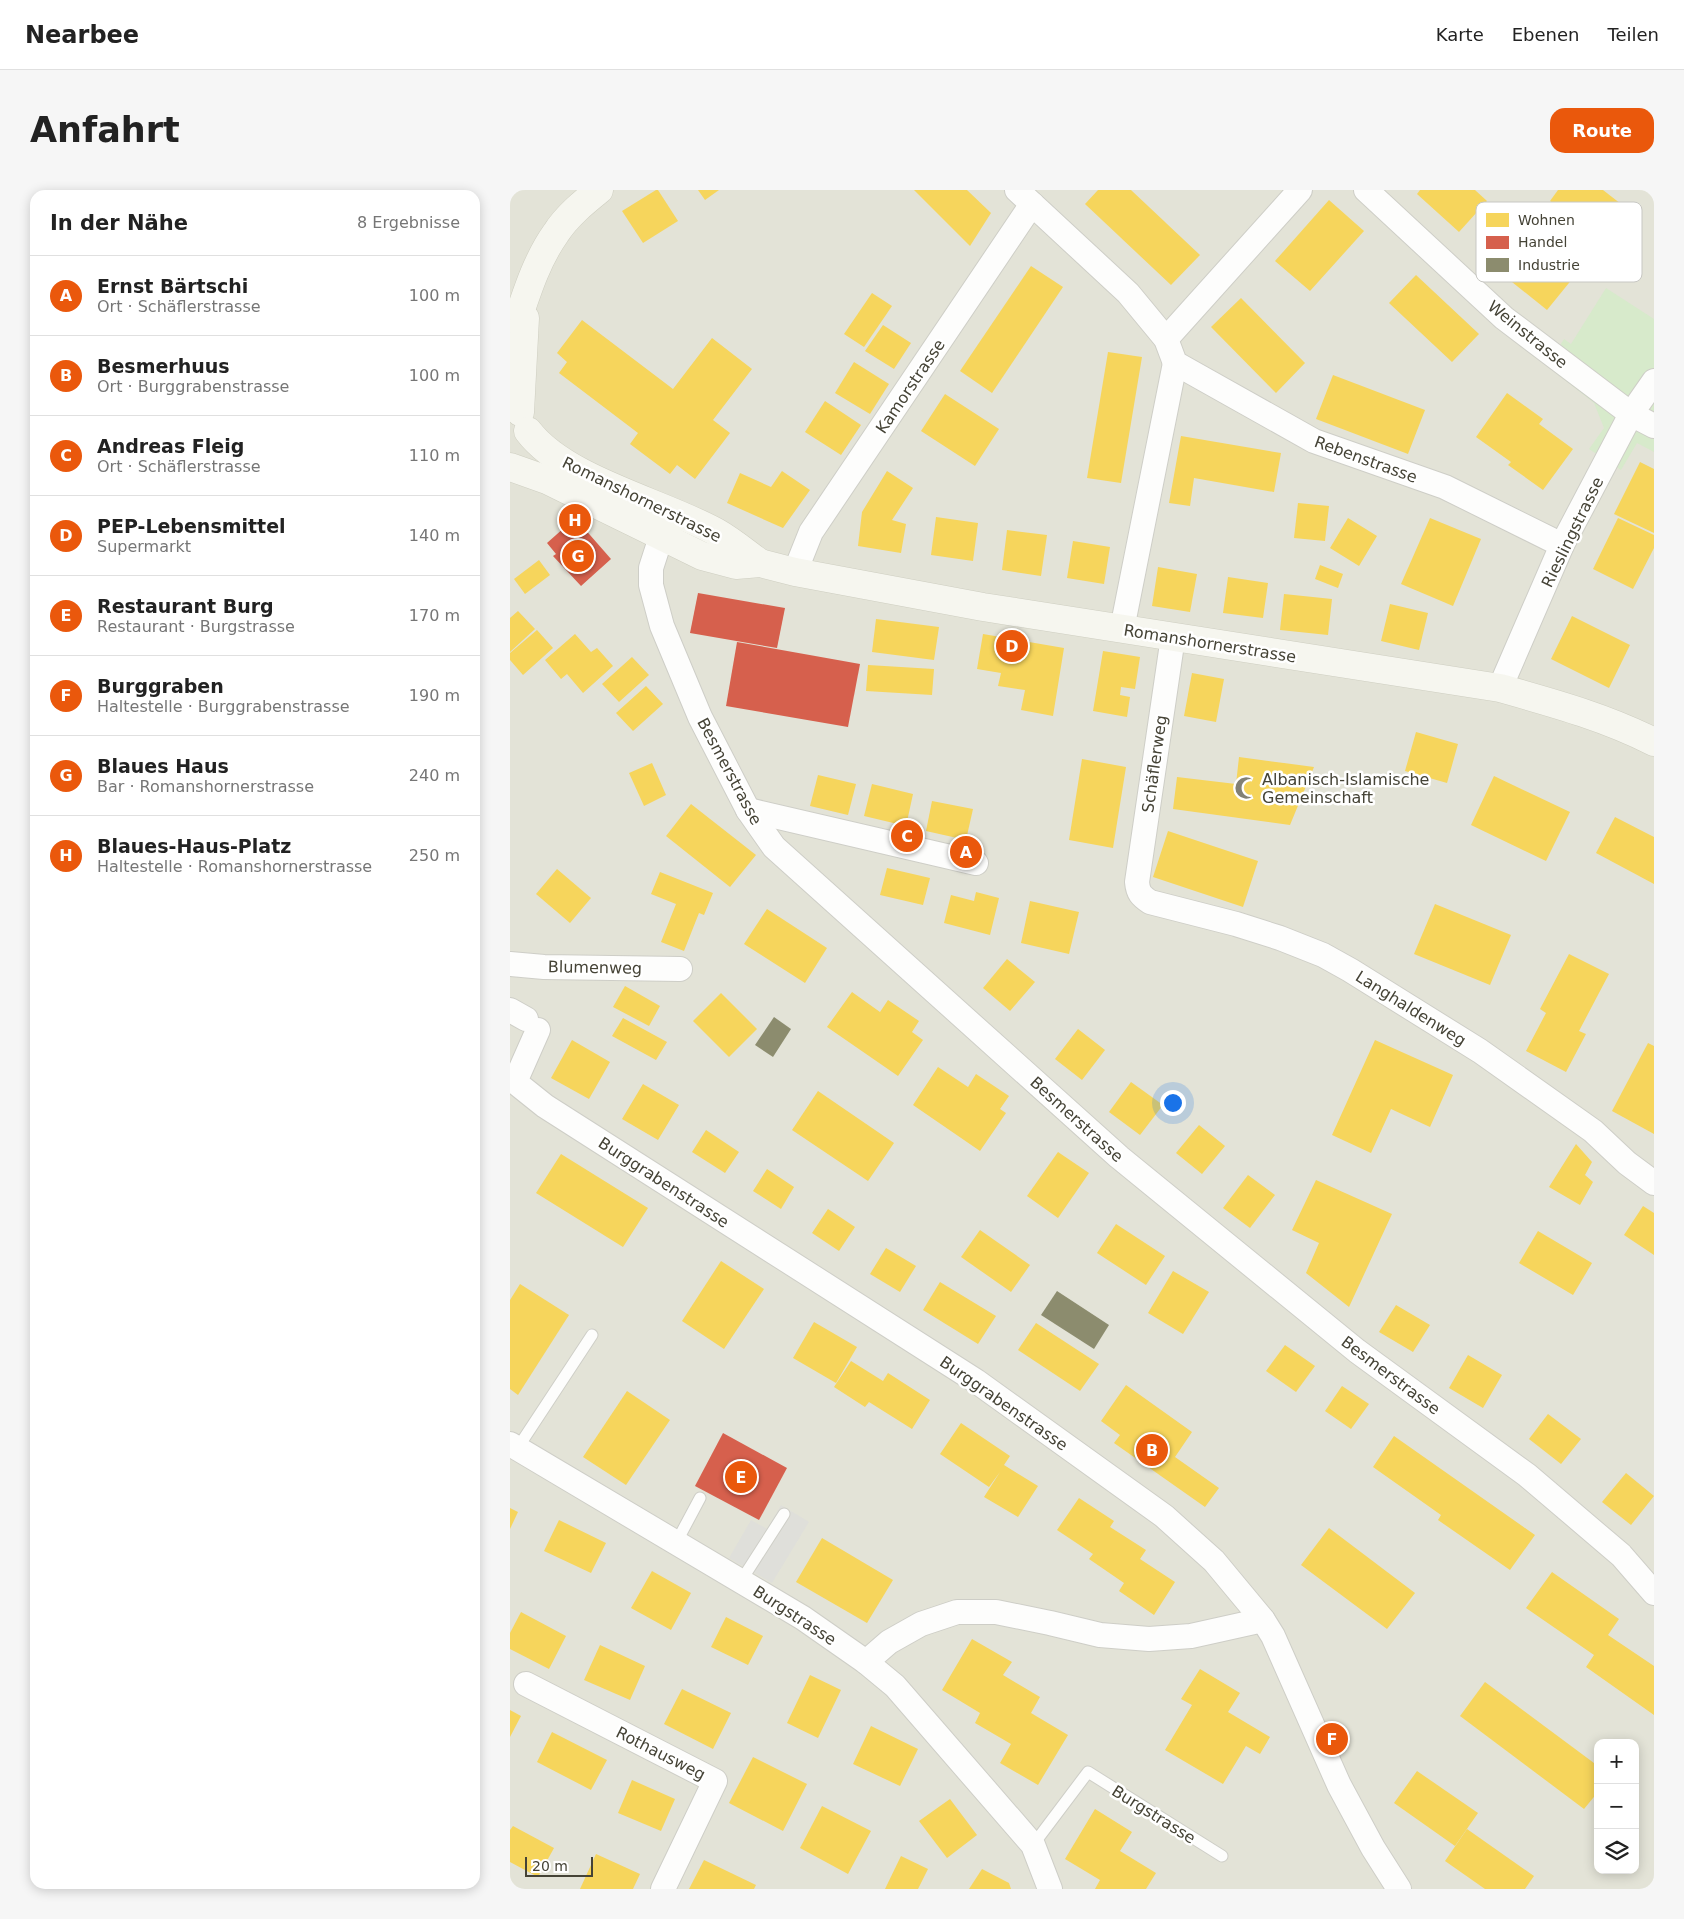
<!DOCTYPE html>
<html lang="de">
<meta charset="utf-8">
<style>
body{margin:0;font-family:"DejaVu Sans",sans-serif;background:#f6f6f6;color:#222}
.controls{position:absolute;right:15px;bottom:15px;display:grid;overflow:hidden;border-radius:10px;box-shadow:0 2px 12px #0003}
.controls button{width:45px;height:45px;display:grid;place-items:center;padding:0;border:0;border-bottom:1px solid #e0e0e0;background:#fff;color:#222;font:25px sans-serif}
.scale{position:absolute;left:15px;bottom:12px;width:68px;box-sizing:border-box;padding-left:5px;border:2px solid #454336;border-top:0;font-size:14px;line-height:18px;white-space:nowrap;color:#454336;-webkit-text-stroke:4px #fff;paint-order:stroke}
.you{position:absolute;left:662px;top:912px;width:18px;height:18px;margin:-12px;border:4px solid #fff;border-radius:50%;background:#1a73e8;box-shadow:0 0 0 8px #1a73e833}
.badge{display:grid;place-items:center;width:32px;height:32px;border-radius:50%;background:#ea580c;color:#fff;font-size:16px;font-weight:700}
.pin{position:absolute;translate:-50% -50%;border:2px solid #fff;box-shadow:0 1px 5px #0006}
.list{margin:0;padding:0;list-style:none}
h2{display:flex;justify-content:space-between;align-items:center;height:65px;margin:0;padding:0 20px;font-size:21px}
h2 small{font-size:16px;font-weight:400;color:#767676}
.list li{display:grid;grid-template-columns:32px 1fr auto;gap:15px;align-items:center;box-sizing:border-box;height:80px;padding:0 20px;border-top:1px solid #e0e0e0}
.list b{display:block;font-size:19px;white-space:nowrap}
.list p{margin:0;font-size:16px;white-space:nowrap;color:#767676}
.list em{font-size:16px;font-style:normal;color:#767676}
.icon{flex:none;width:28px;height:28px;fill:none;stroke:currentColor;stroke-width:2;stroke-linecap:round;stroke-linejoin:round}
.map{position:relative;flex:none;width:1144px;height:1699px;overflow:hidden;border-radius:15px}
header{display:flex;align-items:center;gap:30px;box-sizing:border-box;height:70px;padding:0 25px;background:#fff;border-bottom:1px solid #e0e0e0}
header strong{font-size:24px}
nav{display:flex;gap:28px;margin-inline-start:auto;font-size:18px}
.intro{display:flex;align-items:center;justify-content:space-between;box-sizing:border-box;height:120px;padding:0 30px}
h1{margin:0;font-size:35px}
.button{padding:12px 22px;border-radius:15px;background:#ea580c;color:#fff;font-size:18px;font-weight:700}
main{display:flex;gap:30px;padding:0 30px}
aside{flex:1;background:#fff;border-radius:15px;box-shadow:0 2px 12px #0003}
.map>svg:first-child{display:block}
.residential{fill:#e3e3d7;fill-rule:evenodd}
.green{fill:#d7eacb}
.parking{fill:#dfdfda}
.homes{fill:#f6d55c}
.shops{fill:#d6604d}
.industry{fill:#8c8c6e}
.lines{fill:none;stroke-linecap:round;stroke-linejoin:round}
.lane-casing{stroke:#cecec7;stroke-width:13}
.street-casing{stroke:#cecec7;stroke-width:26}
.secondary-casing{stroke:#cecec1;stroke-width:29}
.lane{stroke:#fdfdfc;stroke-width:11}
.street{stroke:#fdfdfc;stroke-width:24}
.secondary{stroke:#f6f6ef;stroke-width:28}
.labels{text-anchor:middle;stroke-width:5;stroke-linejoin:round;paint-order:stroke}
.street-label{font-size:16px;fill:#454336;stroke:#fff}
.poi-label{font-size:16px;fill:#454336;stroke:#fff;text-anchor:start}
.key{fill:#fff;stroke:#c7c7c3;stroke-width:1}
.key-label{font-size:14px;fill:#454336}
</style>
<header>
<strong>Nearbee</strong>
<nav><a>Karte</a><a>Ebenen</a><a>Teilen</a></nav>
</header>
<div class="intro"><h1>Anfahrt</h1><a class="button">Route</a></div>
<main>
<aside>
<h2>In der Nähe<small>8 Ergebnisse</small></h2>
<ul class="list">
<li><span class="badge">A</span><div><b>Ernst Bärtschi</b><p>Ort · Schäflerstrasse</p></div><em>100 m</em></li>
<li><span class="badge">B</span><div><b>Besmerhuus</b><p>Ort · Burggrabenstrasse</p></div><em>100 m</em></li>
<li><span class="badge">C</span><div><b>Andreas Fleig</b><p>Ort · Schäflerstrasse</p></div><em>110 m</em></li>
<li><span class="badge">D</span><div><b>PEP-Lebensmittel</b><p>Supermarkt</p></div><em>140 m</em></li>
<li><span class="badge">E</span><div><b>Restaurant Burg</b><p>Restaurant · Burgstrasse</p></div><em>170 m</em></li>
<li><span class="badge">F</span><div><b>Burggraben</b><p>Haltestelle · Burggrabenstrasse</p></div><em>190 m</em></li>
<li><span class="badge">G</span><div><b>Blaues Haus</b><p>Bar · Romanshornerstrasse</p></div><em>240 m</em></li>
<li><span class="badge">H</span><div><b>Blaues-Haus-Platz</b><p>Haltestelle · Romanshornerstrasse</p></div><em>250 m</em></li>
</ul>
</aside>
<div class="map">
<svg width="1144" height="1699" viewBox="0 0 1144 1699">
<rect width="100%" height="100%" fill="#f0f0ea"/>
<path class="residential" d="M0,0H1144V1699H0ZM1088,1553H1125V1680H1088Z"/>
<path class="green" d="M1096,98L1144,129V262L1127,253L1111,280L1079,259L1094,238L1084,213L1037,176L1054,149L1061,154Z"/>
<path class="parking" d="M271,1315L299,1332L262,1393L219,1368L241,1330L257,1339Z"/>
<g class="homes">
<path d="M146,0H148L168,31L133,53L112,21Z"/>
<path d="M188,0H209L195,10Z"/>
<path d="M404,0H457L481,23L460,56Z"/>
<path d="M588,0H621L690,65L661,95L575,14Z"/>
<path d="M910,0H965L977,11L949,42L907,4Z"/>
<path d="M1048,0H1093L1111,14L1084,47L1040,11Z"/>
<path d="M819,10L854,41L800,101L765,71Z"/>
<path d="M1038,12L1083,49L1056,81L1012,45Z"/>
<path d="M1019,52L1063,88L1037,120L992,84Z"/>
<path d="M521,76L553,97L482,203L450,181Z"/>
<path d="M906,85L969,144L942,172L879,113Z"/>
<path d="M362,103L382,116L354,157L334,144Z"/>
<path d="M731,108L795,173L766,203L701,137Z"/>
<path d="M72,130L163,199L202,148L242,179L203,230L220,243L185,289L167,275L160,284L120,254L128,243L49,183L57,172L47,163Z"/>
<path d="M373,135L401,153L384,179L355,161Z"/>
<path d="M598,162L632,167L611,293L577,288Z"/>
<path d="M344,172L379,194L360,224L325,203Z"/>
<path d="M823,185L915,220L898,264L806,229Z"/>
<path d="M997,203L1033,229L1029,234L1063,259L1033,300L998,275L1001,272L966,247Z"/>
<path d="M435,204L489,239L465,276L411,241Z"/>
<path d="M315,211L351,235L331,265L295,242Z"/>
<path d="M671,246L771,263L764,302L684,288L680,316L659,313Z"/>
<path d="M1130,272L1144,279V343L1104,324Z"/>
<path d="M272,281L300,300L273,338L217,313L230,283L261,297Z"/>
<path d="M377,281L403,298L382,330L396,334L391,363L348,356L352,322Z"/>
<path d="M788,313L819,316L815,351L784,348Z"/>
<path d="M426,327L468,333L463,371L421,365Z"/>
<path d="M838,328L867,346L849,376L820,358Z"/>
<path d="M920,328L971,349L943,416L891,394Z"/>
<path d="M1108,328L1144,345V358L1123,399L1083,379Z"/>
<path d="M497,340L537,345L531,386L492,380Z"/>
<path d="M563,351L600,357L594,394L557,388Z"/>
<path d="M29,370L40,385L15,404L4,389Z"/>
<path d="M810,375L833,384L828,398L805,389Z"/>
<path d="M648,377L687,384L680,422L642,416Z"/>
<path d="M718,387L758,393L753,428L713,423Z"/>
<path d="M774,404L822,409L818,445L770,440Z"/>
<path d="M880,414L918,423L909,460L871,451Z"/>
<path d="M8,421L25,439L0,462V428Z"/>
<path d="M1062,426L1120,455L1099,498L1041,469Z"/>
<path d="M366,429L429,437L424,470L362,462Z"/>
<path d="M27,440L43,458L13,485L0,470V463Z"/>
<path d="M65,444L81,462L87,458L103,476L73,503L57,484L51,489L35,470Z"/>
<path d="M473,444L554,458L543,526L511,520L515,500L488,496L491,483L467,479Z"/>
<path d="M593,461L630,467L625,499L611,497L610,505L620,507L617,527L583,521Z"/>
<path d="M122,467L139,485L109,512L92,494Z"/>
<path d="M358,475L424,479L422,505L356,501Z"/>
<path d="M682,483L714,489L706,532L674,526Z"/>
<path d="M136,496L153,514L123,541L106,523Z"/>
<path d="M906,542L948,554L937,593L895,581Z"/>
<path d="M729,567L804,577L780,635L663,619L667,587L726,594Z"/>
<path d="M572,569L616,577L603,658L559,650Z"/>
<path d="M142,573L156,605L134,616L119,583Z"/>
<path d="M308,585L346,594L338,625L300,616Z"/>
<path d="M984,586L1060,622L1036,671L961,635Z"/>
<path d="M362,594L403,604L396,636L354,626Z"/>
<path d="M422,611L463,619L456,650L416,641Z"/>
<path d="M181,614L246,665L220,697L156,646Z"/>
<path d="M1105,627L1144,647V694L1086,663Z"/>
<path d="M658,641L748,671L733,717L643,687Z"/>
<path d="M377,678L420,688L413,715L370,705Z"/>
<path d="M47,679L81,708L60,733L26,704Z"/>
<path d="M150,682L203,703L194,725L189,723L174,761L151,752L166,714L141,704Z"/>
<path d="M466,702L489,708L480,745L434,733L441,705L464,711Z"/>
<path d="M520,711L569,722L559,764L511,753Z"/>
<path d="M925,714L1001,745L980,795L904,764Z"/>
<path d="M257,719L317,758L295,793L234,754Z"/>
<path d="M1059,764L1099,784L1069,841L1076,844L1056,882L1016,861L1036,823L1030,819Z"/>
<path d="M497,769L525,792L500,821L473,798Z"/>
<path d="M115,796L150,816L139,836L103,817Z"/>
<path d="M342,802L370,822L378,810L409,831L402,842L413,850L388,886L317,837Z"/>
<path d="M211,803L247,839L219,867L183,831Z"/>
<path d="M113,828L157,852L146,870L102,846Z"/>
<path d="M568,839L595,860L572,890L545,869Z"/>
<path d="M62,850L100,872L79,909L41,888Z"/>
<path d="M865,850L943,885L920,937L881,919L861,963L822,945Z"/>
<path d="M1138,853L1144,856V944L1102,921Z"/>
<path d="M428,877L458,897L466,884L499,906L490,919L496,923L470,961L403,915Z"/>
<path d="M621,892L653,915L630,945L599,922Z"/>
<path d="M133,894L169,915L148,950L112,929Z"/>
<path d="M308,901L384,953L358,991L282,940Z"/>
<path d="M689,935L715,956L692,984L666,963Z"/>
<path d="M196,940L229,962L215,983L182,962Z"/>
<path d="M1066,954L1082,972L1075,985L1083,992L1070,1015L1039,997Z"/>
<path d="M548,962L579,983L548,1028L517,1006Z"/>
<path d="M51,964L138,1018L113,1057L26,1003Z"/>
<path d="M257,979L284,997L271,1019L243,1001Z"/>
<path d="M738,985L765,1005L740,1038L713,1018Z"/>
<path d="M806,990L882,1024L839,1117L796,1083L809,1053L782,1040Z"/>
<path d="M1133,1016L1144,1023V1065L1114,1045Z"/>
<path d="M318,1019L345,1037L329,1061L302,1043Z"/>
<path d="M606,1034L655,1066L636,1095L587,1063Z"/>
<path d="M470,1040L520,1075L501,1102L451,1067Z"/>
<path d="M1028,1041L1082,1073L1063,1105L1009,1073Z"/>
<path d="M376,1058L406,1076L390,1102L360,1084Z"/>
<path d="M211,1071L254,1099L214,1159L172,1131Z"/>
<path d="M663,1081L699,1102L673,1144L638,1123Z"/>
<path d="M430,1092L486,1126L468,1154L413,1120Z"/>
<path d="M10,1094L59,1125L8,1205L0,1199V1110Z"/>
<path d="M886,1115L920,1135L903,1162L869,1142Z"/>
<path d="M304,1132L347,1157L326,1193L283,1168Z"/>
<path d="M526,1133L589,1174L570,1201L508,1160Z"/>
<path d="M775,1155L805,1176L786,1202L756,1181Z"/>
<path d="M958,1165L992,1185L973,1218L939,1198Z"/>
<path d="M341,1171L373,1191L378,1183L420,1210L402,1239L359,1212L355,1217L324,1197Z"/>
<path d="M616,1195L682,1242L665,1267L709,1298L695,1317L604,1253L610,1245L591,1231Z"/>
<path d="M832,1196L859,1214L841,1239L815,1221Z"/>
<path d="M117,1201L160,1230L116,1295L73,1267Z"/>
<path d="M1038,1224L1071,1249L1051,1274L1019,1249Z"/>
<path d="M451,1233L500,1266L494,1275L528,1296L508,1327L474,1307L490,1282L479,1297L430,1264Z"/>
<path d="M884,1246L1025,1345L1000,1380L928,1330L931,1325L863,1277Z"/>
<path d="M1116,1283L1144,1306L1121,1335L1092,1312Z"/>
<path d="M569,1308L604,1331L600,1337L636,1360L630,1369L665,1392L644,1425L609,1401L614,1393L579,1369L583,1364L547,1340Z"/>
<path d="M0,1318L8,1322L0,1339Z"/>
<path d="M49,1330L96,1353L81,1383L34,1361Z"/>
<path d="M819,1338L905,1403L877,1439L791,1375Z"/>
<path d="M312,1348L383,1390L357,1433L286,1392Z"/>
<path d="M142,1381L181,1403L161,1440L121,1418Z"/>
<path d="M1042,1382L1109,1429L1098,1445L1144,1476V1525L1076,1477L1084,1465L1016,1418Z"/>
<path d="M11,1422L56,1446L39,1479L0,1459V1443Z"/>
<path d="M216,1427L253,1446L238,1475L201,1457Z"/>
<path d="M462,1449L502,1472L493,1485L530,1507L521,1523L558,1545L528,1595L490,1573L501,1554L465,1533L470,1523L432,1500Z"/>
<path d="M90,1455L135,1476L120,1510L74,1490Z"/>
<path d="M690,1479L730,1503L718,1522L760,1547L750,1564L736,1556L713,1594L655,1560L682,1515L671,1509Z"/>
<path d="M300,1485L331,1500L308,1548L277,1533Z"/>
<path d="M975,1492L1088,1576V1602L1074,1619L950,1526Z"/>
<path d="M172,1499L221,1523L203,1559L154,1534Z"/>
<path d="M0,1520L11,1526L0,1547Z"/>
<path d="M361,1536L408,1559L390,1596L343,1574Z"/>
<path d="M42,1542L97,1570L81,1600L27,1572Z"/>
<path d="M243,1567L297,1594L273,1641L219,1613Z"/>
<path d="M907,1581L968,1623L945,1656L884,1613Z"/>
<path d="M122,1590L165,1609L151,1641L108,1623Z"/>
<path d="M440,1609L467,1645L437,1668L409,1631Z"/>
<path d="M312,1616L361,1641L338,1684L290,1658Z"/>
<path d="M585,1619L622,1642L610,1661L646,1683L636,1699H585L590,1690L555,1669Z"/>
<path d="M3,1636L44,1658L28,1687L0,1672V1640Z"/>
<path d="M957,1639L1024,1686L1015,1699H975L935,1671Z"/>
<path d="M86,1664L130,1684L123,1699H70Z"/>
<path d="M391,1666L418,1679L408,1699H375Z"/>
<path d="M194,1670L246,1695L244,1699H179Z"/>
<path d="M472,1679L499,1693L501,1699H459Z"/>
</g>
<g class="shops">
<path d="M55,337L63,346L73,337L101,369L71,396L43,366L46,364L37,353Z"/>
<path d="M188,403L275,418L267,458L180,443Z"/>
<path d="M227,452L350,474L338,537L216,516Z"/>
<path d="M213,1243L277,1278L249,1330L185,1296Z"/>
</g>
<g class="industry">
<path d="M264,827L281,839L263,867L245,855Z"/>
<path d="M547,1101L599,1135L584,1159L531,1125Z"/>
</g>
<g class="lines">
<defs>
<g id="lane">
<path d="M7,1259L82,1145"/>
<path d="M166,1353L190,1308"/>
<path d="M231,1391L274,1324"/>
<path d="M523,1655L578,1582L712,1666"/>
</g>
<g id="street">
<path d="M507,0L618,103L656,149L665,173L804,251L935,297L1052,355"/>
<path d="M856,0L994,128L1121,224L1144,236"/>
<path d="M656,149L790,0"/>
<path d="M151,347L141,378V395L152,436L190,527L238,620L264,657L609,967L847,1161L1017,1285L1111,1365L1144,1403"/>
<path d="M285,382L301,342L522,14"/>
<path d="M612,439L665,173"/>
<path d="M663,447L627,692C628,703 631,706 640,712L726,734L770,748L813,765L840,780L970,861L1083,941L1117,973L1144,993"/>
<path d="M990,498L1052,355L1121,224L1144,191"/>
<path d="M238,620L466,673"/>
<path d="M0,774L34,777L170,779"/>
<path d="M0,820L16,829"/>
<path d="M28,840L5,892L35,916L466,1191L654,1326L704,1371L753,1430L763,1446L829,1595L863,1658L889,1699"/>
<path d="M0,1254L293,1428L356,1472L385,1496L523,1655L540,1699"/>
<path d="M356,1472L379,1452L411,1434L447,1422H486L540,1433L590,1445L639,1449L681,1446L753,1430"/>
<path d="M16,1494L205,1591L153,1699"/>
</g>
<g id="secondary">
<path d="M0,152C13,116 23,75 46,43C57,26 73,13 89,0"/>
<path d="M10,222L15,128"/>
<path d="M18,241C55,290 152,312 206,342C222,351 236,363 250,373"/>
<path d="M0,277L37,290L192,366L226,375L250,373L285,382L473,417L990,498C1043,513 1095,527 1144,552"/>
</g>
</defs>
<use href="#lane" class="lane-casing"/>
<use href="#street" class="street-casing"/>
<use href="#secondary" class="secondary-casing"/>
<use href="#lane" class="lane"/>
<use href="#street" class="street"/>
<use href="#secondary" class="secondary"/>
</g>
<defs>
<symbol id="mosque-bare" viewBox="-9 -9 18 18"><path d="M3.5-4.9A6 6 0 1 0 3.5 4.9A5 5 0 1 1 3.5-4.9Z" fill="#818075" stroke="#fff" stroke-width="2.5" paint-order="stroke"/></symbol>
</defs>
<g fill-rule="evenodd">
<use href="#mosque-bare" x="720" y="582" width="32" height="32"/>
</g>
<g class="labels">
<g class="street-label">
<text transform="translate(1018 144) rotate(39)" y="6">Weinstrasse</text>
<text transform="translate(400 196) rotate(-56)" y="6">Kamorstrasse</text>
<text transform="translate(856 269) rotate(20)" y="6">Rebenstrasse</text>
<text transform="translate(132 309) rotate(26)" y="6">Romanshornerstrasse</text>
<text transform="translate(1062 342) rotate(-64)" y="6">Rieslingstrasse</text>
<text transform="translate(700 453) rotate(9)" y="6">Romanshornerstrasse</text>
<text transform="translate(644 574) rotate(-82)" y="6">Schäflerweg</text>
<text transform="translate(220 581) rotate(62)" y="6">Besmerstrasse</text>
<text transform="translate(85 777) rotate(1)" y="6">Blumenweg</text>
<text transform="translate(901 818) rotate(32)" y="6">Langhaldenweg</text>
<text transform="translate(567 929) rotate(42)" y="6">Besmerstrasse</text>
<text transform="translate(154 992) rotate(33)" y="6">Burggrabenstrasse</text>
<text transform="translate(881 1185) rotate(37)" y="6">Besmerstrasse</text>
<text transform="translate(494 1213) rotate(35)" y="6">Burggrabenstrasse</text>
<text transform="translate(285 1425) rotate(33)" y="6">Burgstrasse</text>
<text transform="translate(151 1563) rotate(27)" y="6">Rothausweg</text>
<text transform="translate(644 1624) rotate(32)" y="6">Burgstrasse</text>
</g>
<g class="poi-label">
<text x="752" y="595">Albanisch-Islamische<tspan x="752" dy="18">Gemeinschaft</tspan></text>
</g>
</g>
<rect x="966" y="12" width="166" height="80" rx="8" class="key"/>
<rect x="976" y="23" width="23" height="14" fill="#f6d55c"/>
<rect x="976" y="46" width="23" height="13" fill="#d6604d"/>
<rect x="976" y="68" width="23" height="14" fill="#8c8c6e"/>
<g class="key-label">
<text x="1008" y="35">Wohnen</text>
<text x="1008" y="57">Handel</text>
<text x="1008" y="80">Industrie</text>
</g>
</svg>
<div class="controls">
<button>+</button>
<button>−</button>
<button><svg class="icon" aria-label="layers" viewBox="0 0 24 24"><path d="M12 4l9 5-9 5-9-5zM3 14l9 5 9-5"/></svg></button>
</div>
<div class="scale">20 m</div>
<div class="you"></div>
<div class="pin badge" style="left:456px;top:662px">A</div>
<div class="pin badge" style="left:642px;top:1260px">B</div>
<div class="pin badge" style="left:397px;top:646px">C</div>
<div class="pin badge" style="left:502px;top:456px">D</div>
<div class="pin badge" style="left:231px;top:1287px">E</div>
<div class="pin badge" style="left:822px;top:1549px">F</div>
<div class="pin badge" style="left:68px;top:366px">G</div>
<div class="pin badge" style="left:65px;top:330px">H</div>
</div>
</main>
